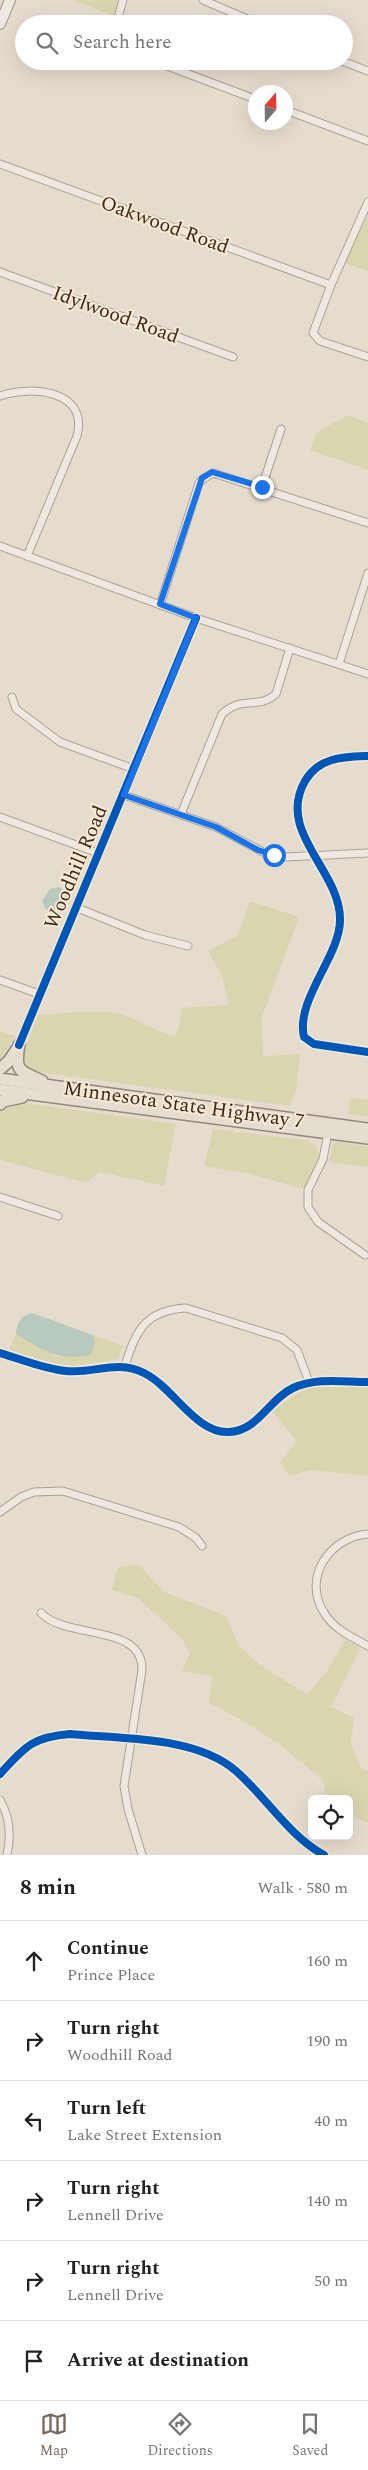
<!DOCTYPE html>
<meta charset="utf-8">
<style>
body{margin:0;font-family:Spectral,serif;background:#f2f2f2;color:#222}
.controls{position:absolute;right:15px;bottom:15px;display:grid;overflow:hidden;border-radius:8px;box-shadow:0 5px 20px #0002}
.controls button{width:45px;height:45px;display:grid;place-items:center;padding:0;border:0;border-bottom:1px solid #e0e0e0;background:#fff;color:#222;font:25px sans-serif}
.compass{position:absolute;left:248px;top:85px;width:45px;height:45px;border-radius:50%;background:#fff;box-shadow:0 5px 20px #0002;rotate:20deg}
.stop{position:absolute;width:15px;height:15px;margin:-11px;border:4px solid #1a73e8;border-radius:50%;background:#fff}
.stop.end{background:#1a73e8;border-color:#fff;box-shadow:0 1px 5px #0008}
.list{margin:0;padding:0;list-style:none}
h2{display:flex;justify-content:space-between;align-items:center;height:65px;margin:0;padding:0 20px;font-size:21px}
h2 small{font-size:16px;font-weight:400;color:#767676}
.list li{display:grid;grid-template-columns:32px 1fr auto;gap:15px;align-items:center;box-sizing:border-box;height:80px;padding:0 20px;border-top:1px solid #e0e0e0}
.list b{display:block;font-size:19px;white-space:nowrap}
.list p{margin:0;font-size:16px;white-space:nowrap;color:#767676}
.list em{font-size:16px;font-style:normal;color:#767676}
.icon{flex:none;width:28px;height:28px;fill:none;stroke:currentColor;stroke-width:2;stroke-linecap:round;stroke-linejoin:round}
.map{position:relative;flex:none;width:368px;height:1855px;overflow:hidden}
.search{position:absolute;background:#fff;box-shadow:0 5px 20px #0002;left:15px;right:15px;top:15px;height:55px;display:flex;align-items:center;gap:12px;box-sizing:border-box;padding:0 18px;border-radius:28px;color:#767676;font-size:19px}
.sheet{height:545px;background:#fff}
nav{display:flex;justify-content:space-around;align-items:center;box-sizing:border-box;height:70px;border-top:1px solid #e0e0e0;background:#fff;font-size:14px;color:#767676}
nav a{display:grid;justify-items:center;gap:2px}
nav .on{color:#77685b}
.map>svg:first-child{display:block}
.green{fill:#d9d5af}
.water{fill:#b8cabe}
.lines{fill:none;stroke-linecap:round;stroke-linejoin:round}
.minor-casing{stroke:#aba196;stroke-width:9}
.secondary-casing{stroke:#9b9186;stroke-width:12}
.primary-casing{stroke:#91877e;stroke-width:14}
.minor{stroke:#eee8e0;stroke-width:7}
.secondary{stroke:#eee8e0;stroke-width:10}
.primary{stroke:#e6ddd1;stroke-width:11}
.cycleway-casing{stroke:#f8e9d3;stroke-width:11}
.cycleway{stroke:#0057b8;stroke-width:8}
.route{stroke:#1a73e8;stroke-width:6}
.labels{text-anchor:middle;stroke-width:4;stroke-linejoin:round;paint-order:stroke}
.street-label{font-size:20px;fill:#3b291d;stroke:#f8e9d3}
</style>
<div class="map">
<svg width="368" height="1855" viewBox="0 0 368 1855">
<rect width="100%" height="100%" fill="#e6dcce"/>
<g class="green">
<path d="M72,0H118L114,16Z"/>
<path d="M368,215V271L345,263Z"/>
<path d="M348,415L368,423V470L310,450L317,432Z"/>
<path d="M250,901L299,917L262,1017L263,1056L300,1054L296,1092L289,1106L31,1071L23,1065L21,1058L38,1015C64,1014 95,1009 120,1014C140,1019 155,1033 175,1036L180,1024L181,1008L229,1005L222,976L208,951L238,935Z"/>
<path d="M0,1031L15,1036L0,1062Z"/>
<path d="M350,1098L368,1100V1116L348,1114Z"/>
<path d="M18,1102L176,1124L164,1186L100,1172L86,1183L0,1160V1111L5,1106Z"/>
<path d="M213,1129L311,1141L318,1149L319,1158L304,1189L246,1173L204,1166Z"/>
<path d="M337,1142L368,1146V1167L329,1162L333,1144Z"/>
<path d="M16,1334L57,1357L95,1339L93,1335L123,1346L118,1359L74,1366L57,1364L9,1350Z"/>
<path d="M318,1387H368V1476L311,1470L289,1476L280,1463L297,1441L272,1411L305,1389Z"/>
<path d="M138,1564L164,1592L226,1616L238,1644L261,1666L307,1694L328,1670L345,1640L360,1648L331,1707L354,1718L351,1743L361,1768L368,1771V1823L349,1814V1799H329L325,1796L324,1782C290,1750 251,1723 209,1703L212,1676L182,1671L190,1653L183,1640L138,1598L112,1590L118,1567Z"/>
</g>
<g class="water">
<path d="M59,887L69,894C66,906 66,914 52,915L45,908L42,901L50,889Z"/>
<path d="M32,1313L93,1335L95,1343L91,1355C57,1361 44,1351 16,1334C18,1322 19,1317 32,1313Z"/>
</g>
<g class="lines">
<defs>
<g id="minor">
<path d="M203,0L259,24"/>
<path d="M116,24L123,0"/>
<path d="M154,61L255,99"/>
<path d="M342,61L368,71"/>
<path d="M286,110L368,141"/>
<path d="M0,164L331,285"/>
<path d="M368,202L331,285L313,333L320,341L368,357"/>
<path d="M0,272L233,357"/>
<path d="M0,396C31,385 89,390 77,436L27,556"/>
<path d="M262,487L281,429"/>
<path d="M0,546L196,618L368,674"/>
<path d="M160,605L199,483L203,479L213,473L368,523"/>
<path d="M339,664L368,573"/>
<path d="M12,697L16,709L60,742L134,769"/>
<path d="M368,756C343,757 319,757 305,781C276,832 340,870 340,919C341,955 295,1000 304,1037L314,1044L368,1052"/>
<path d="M124,795L216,827L265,853L286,857L368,853"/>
<path d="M181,814L222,714C243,695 258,710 276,694L290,648"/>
<path d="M0,817L98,853"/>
<path d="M75,907L145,935L188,946"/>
<path d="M0,980L39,994"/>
<path d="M19,1045L196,618"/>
<path d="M328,1133L323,1159L308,1190V1207L318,1222L365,1255"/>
<path d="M0,1197L58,1216"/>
<path d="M0,1353C21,1359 44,1369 66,1371C94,1374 117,1359 144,1373C173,1387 196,1434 229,1432C258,1431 269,1399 293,1388C316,1377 344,1382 368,1382"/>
<path d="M125,1366C135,1331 146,1310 186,1308L282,1338L297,1350L309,1382"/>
<path d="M0,1512L21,1497L34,1492L63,1491L179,1527L196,1538L202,1546"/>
<path d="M368,1534C329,1537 301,1579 325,1614C335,1630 352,1637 368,1646"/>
<path d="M41,1613C67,1640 143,1623 142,1670L124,1786L128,1809L142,1855"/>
<path d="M0,1774C25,1747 32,1737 70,1734C121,1739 196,1736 236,1771C267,1798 288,1835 324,1855"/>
<path d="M0,1800C10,1817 11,1836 7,1855"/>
</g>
<path id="secondary" d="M0,24L10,0"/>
<g id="primary">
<path d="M19,1045C14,1072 20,1071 42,1081"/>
<path d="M0,1069L9,1061L17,1049"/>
<path d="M0,1079L368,1129"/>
<path d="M0,1090L368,1138"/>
<path d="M0,1104L3,1101L22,1097"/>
</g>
</defs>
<use href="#minor" class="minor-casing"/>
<use href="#secondary" class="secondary-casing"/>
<use href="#primary" class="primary-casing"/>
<use href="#minor" class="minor"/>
<use href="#secondary" class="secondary"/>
<use href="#primary" class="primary"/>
<defs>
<g id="cycleway">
<path d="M368,756C343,757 319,757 305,781C276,832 340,870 340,919C341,955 295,1000 304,1037L314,1044L368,1052"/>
<path d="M19,1045L196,618"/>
<path d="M0,1353C21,1359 44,1369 66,1371C94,1374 117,1359 144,1373C173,1387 196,1434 229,1432C258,1431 269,1399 293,1388C316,1377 344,1382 368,1382"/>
<path d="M0,1774C25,1747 32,1737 70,1734C121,1739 196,1736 236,1771C267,1798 288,1835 324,1855"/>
</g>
</defs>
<use href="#cycleway" class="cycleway-casing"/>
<use href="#cycleway" class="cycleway"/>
</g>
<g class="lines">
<path class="route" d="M262,487L212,472L202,478L160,604L196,618L124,795L216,827L258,850L274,855"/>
</g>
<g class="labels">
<g class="street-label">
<text transform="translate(165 224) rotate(20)" y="7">Oakwood Road</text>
<text transform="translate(116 314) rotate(20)" y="7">Idylwood Road</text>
<text transform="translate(75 867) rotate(-67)" y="7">Woodhill Road</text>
<text transform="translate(184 1104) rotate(8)" y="7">Minnesota State Highway 7</text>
</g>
</g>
</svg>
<div class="controls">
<button><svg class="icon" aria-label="locate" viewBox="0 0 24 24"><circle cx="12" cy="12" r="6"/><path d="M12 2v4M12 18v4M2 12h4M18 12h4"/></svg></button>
</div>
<svg class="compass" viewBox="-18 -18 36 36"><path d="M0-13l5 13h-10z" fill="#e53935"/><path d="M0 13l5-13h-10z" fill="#767676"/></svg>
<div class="stop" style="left:274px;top:855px"></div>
<div class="stop end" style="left:262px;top:487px"></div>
<div class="search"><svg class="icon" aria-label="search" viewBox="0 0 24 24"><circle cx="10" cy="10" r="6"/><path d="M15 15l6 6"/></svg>Search here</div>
</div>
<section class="sheet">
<h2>8 min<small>Walk · 580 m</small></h2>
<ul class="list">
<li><svg class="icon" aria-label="ahead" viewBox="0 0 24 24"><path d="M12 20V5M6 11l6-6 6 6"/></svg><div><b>Continue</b><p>Prince Place</p></div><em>160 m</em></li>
<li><svg class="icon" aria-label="right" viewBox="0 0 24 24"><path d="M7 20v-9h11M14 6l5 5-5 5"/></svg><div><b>Turn right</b><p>Woodhill Road</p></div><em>190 m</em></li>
<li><svg class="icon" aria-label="left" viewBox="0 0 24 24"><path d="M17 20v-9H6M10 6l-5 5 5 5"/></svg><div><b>Turn left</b><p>Lake Street Extension</p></div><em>40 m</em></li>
<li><svg class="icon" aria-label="right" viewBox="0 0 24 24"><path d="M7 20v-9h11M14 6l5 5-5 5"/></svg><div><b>Turn right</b><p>Lennell Drive</p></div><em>140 m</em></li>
<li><svg class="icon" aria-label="right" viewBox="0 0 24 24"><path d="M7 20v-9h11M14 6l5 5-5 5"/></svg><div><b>Turn right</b><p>Lennell Drive</p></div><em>50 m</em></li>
<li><svg class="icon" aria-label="arrive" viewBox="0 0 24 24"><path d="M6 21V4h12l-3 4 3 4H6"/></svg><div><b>Arrive at destination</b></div></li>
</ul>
</section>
<nav>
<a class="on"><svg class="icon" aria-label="map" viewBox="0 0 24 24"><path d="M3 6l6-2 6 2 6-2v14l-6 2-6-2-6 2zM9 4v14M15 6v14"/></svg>Map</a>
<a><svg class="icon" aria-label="directions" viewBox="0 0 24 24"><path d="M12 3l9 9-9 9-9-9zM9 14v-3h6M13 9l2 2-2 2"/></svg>Directions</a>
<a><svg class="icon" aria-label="saved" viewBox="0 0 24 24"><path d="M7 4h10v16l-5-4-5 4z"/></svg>Saved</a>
</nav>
